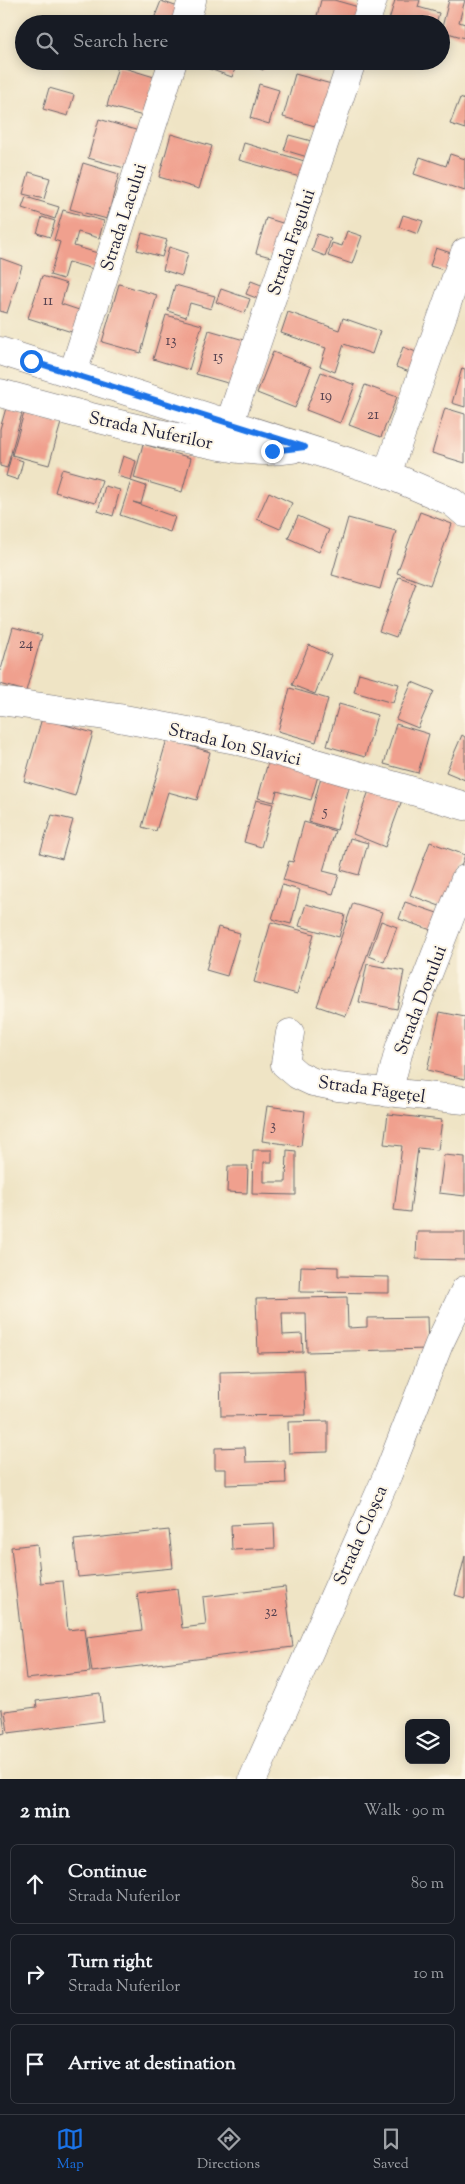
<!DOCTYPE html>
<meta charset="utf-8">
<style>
body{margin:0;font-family:"Sorts Mill Goudy",serif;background:#20242c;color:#f1f3f6}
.controls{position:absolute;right:15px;bottom:15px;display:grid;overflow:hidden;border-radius:8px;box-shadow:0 2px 12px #0003}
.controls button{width:45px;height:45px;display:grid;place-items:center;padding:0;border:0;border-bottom:1px solid #363941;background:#171b24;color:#f1f3f6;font:25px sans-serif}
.stop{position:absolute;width:15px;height:15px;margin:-11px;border:4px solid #1a73e8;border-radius:50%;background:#fff}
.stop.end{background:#1a73e8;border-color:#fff;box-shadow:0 1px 5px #0008}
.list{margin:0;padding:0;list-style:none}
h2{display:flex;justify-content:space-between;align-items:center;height:65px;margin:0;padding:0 20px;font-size:21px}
h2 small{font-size:16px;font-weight:400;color:#9ea1a6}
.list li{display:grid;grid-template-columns:32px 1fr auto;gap:15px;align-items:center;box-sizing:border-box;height:80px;margin:0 10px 10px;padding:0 10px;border:1px solid #363941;border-radius:8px}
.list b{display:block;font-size:19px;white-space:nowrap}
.list p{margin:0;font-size:16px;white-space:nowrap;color:#9ea1a6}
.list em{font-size:16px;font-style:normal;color:#9ea1a6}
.icon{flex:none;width:28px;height:28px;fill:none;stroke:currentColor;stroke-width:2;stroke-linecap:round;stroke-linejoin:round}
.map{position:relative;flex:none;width:465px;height:1779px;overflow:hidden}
.search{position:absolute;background:#171b24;box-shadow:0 2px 12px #0003;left:15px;right:15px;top:15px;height:55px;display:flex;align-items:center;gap:12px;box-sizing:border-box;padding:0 18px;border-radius:28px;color:#9ea1a6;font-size:19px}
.sheet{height:335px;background:#171b24}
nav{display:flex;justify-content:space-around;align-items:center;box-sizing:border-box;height:70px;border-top:1px solid #363941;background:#171b24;font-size:14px;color:#9ea1a6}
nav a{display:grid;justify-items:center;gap:2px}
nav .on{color:#1a73e8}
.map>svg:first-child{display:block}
.building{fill:#f0a08e}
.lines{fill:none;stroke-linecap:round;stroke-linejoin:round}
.minor-casing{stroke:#6a666b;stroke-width:29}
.minor{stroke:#fff;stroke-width:28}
.route{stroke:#1a73e8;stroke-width:6}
.labels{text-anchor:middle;stroke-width:4;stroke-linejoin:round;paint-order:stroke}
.number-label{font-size:15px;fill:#564250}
.street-label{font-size:18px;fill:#22223b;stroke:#fcf5e5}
</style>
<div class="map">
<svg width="465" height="1779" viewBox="0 0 465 1779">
<rect width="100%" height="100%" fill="#fcf5e5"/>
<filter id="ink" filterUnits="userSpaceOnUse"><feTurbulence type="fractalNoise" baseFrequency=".02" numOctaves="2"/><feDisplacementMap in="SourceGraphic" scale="10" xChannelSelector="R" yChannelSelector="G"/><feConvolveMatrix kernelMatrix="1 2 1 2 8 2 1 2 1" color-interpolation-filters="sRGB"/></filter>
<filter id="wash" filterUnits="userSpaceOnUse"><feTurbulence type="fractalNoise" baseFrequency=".0096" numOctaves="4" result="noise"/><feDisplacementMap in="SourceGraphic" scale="20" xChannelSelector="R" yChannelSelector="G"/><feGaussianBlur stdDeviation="1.12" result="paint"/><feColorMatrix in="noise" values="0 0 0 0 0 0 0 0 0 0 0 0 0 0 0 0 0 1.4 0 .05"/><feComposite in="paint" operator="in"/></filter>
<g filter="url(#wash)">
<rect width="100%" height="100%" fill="#efe4c5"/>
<g id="blocks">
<g class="building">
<path d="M321,0H334L362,8L358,24H315Z"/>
<path d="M395,0H420L418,7L439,13L436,24H402L389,20Z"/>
<path d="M449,0H465L459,22L465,24V38L441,31Z"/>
<path d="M161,1L178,7L172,24H152Z"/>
<path d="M187,61H238L232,77Z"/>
<path d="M242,61H266L263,70Z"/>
<path d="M118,66L154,77L143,116L107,106Z"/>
<path d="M295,74L335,85L322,128L283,117Z"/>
<path d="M259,84L279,90L269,124L250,118Z"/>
<path d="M49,88L74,95L68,116L43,109Z"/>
<path d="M460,98L465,100V129L450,124Z"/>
<path d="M99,119L139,131L128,169L88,158Z"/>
<path d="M171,134L212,146L199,189L159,177Z"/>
<path d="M289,135L319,143L314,159L284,150Z"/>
<path d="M244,143L311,163L307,179L239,160Z"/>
<path d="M450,154L465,159V191L414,174L420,157L446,166Z"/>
<path d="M83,163L119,174L107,219L70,209Z"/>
<path d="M29,172L50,178L44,199L23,194Z"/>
<path d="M26,197L59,207L55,219L22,208Z"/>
<path d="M63,210L104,221L99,238L78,232L74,246L101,254L97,270L68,262L63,279L50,275L60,242L54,240Z"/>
<path d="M403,215L423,221L418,234L399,227Z"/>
<path d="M42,217L55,221L50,237L37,233Z"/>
<path d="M266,218L292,226L282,260L256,253Z"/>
<path d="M347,231L362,236L352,264L328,256L332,243L342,246Z"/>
<path d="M142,233L167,240L162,257L137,250Z"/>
<path d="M317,234L331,239L325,256L312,251Z"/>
<path d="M169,247L188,253L182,276L163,270Z"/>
<path d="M436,248L460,256L454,273L430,266Z"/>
<path d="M0,258L22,266L7,313L0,311Z"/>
<path d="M42,276L67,284L61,304L88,313L81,335L28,318Z"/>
<path d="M251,281L269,288L264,301L246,294Z"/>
<path d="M119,284L157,295L141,353L102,342Z"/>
<path d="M175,285L215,296L211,309L190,303L186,317L168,311Z"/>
<path d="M221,289L250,299L245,313L216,302Z"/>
<path d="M288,312L339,330L343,318L380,331L372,354L344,344L335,372L320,366L326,348L281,333Z"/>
<path d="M166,315L202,325L189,370L153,359Z"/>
<path d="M209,330L251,342L238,386L196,374Z"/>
<path d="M403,347L424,355L418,375L396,367Z"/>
<path d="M273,352L311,367L295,408L257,393Z"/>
<path d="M462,368L465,369V407L452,403Z"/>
<path d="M321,372L355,385L340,423L306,410Z"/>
<path d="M365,385L397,397L381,437L349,425Z"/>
<path d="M6,408L22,413L7,468L0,466V429Z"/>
<path d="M445,408L465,414V463L432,453Z"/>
<path d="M24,413L61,423L49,465L12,455Z"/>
<path d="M143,444L191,458L182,492L134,478Z"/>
<path d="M123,456L136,461L131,480L117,476Z"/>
<path d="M11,457L23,461L18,480L6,476Z"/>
<path d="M62,469L102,480L95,503L55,492Z"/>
<path d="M131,481L146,486L141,504L133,502L175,517L170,532L120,515Z"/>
<path d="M105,486L120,490L113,516L98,511Z"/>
<path d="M269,492L292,503L280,529L257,519Z"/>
<path d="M420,512L452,524L430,585L397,573Z"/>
<path d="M298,516L329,530L319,552L288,538Z"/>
<path d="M348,518L396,531L380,589L332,575Z"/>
<path d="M399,577L416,583L396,637L379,631Z"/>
<path d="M13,627L42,635L26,691L0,684V673Z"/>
<path d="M309,645L331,655L315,694L292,685Z"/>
<path d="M359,673L399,684L393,703L354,692Z"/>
<path d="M412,682L434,691L418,728L396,719Z"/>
<path d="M290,688L328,699L316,742L278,731Z"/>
<path d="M339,704L377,715L365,757L327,746Z"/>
<path d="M42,718L93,733L75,796L24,781Z"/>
<path d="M396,724L429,734L418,773L384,764Z"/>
<path d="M462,735L465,737V780L446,772Z"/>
<path d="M167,739L210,752L197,800L168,792L156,831L142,827Z"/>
<path d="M270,755L320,769L311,800L277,791L274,802L258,798Z"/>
<path d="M322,773L351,781L337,830L309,822Z"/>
<path d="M370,788L402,800L385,847L353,834Z"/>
<path d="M256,800L273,804L261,847L244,842Z"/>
<path d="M52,815L73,820L62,859L40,853Z"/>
<path d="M304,822L335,831L323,871L339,875L333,894L283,880L289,861L293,862Z"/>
<path d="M350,838L368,843L359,875L341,870Z"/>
<path d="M430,842L465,855L445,908L410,895Z"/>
<path d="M282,885L300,890L291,924L272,919Z"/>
<path d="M405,902L446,916L440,933L399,919Z"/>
<path d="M353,903L382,912L346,1016L317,1006Z"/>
<path d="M306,904L345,915L339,937L299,926Z"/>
<path d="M381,921L397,927L384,962L369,956Z"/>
<path d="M271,922L314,934L297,994L254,982Z"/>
<path d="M218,927L240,933L227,976L206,970Z"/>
<path d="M367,964L404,971L397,1009L359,1002Z"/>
<path d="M440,1012L465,1017V1079L427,1070Z"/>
<path d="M267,1106L305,1111L301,1146L262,1141Z"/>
<path d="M388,1114L442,1120L438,1150L418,1148L410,1212L394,1210L402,1146L384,1144Z"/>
<path d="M253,1150H272V1162H264V1182H286L287,1150L296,1151V1195L252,1194Z"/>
<path d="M444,1155L465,1157V1196L439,1193Z"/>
<path d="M228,1166H248L247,1193L227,1192Z"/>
<path d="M417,1232H465V1260L416,1259Z"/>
<path d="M301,1266L338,1267V1276L389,1277V1293L300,1292Z"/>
<path d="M347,1297L348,1328L367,1327V1318L427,1317L428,1349L307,1352L306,1313H282L283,1335L302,1334L303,1352L258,1353L256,1299Z"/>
<path d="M304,1370L306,1415L221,1416L220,1372Z"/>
<path d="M328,1421V1452L289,1453L288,1422Z"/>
<path d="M245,1447L246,1462L285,1461L286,1483L226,1485V1469H215V1448Z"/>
<path d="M274,1523L275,1548L232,1550L231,1525Z"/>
<path d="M169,1530L173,1568L78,1577L74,1540Z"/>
<path d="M37,1544L41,1583L63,1581L68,1630L85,1628L90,1672L26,1679L11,1547Z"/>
<path d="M465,1556V1598L455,1595Z"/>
<path d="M285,1587L293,1647L92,1672L87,1637L142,1630L137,1594L177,1589L182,1628L206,1625L203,1597Z"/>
<path d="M100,1693L103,1721L8,1733L5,1711L37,1707L36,1701Z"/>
<path d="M0,1709H2L5,1733L0,1734Z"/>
</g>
</g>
</g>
<g filter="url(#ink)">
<use href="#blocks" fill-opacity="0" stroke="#6a666b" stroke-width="1"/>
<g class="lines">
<defs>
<g id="minor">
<path d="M185,24L192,0"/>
<path d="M365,24L373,0"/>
<path d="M0,351L387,474L452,502L465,513"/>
<path d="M73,373L173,61"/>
<path d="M0,393C62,410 123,426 186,439C221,446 256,455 292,449"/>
<path d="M230,422L352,61"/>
<path d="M387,474L465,252"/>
<path d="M0,701L119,718L236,740L465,806"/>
<path d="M290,1033L285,1064L298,1075L313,1082L338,1087L465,1100"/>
<path d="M388,1093L400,1046L465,879"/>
<path d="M253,1779L388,1474L439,1344L465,1290"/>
</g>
</defs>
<use href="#minor" class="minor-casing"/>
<use href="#minor" class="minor"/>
</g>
</g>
<g class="lines" filter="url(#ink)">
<path class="route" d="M31,361L305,447L272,451"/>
</g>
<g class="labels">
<g class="number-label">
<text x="48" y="305">11</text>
<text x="171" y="345">13</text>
<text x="218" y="361">15</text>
<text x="326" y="400">19</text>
<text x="373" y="419">21</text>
<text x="26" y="648">24</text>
<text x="325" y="816">5</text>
<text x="273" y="1130">3</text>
<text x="271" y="1616">32</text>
</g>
<g class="street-label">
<text transform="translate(123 217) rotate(-72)" y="6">Strada Lacului</text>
<text transform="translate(291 242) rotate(-71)" y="6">Strada Fagului</text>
<text transform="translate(151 430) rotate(12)" y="6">Strada Nuferilor</text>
<text transform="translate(235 744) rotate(13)" y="6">Strada Ion Slavici</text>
<text transform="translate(420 1000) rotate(-69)" y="6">Strada Dorului</text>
<text transform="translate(372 1089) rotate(8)" y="6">Strada Făgețel</text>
<text transform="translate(360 1535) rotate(-66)" y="6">Strada Cloșca</text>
</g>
</g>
</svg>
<div class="controls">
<button><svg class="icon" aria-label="layers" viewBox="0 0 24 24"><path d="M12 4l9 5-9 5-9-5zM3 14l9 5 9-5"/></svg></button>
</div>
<div class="stop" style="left:31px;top:361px"></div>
<div class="stop end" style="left:272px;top:451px"></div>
<div class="search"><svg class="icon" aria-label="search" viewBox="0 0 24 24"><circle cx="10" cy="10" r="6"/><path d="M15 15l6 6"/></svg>Search here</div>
</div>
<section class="sheet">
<h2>2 min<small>Walk · 90 m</small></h2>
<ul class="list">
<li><svg class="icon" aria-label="ahead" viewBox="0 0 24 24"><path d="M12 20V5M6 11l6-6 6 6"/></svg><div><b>Continue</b><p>Strada Nuferilor</p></div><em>80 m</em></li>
<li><svg class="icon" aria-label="right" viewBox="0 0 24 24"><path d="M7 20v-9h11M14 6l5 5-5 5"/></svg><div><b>Turn right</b><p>Strada Nuferilor</p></div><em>10 m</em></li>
<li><svg class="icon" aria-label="arrive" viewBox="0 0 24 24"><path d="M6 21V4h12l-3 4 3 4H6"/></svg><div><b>Arrive at destination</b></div></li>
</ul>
</section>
<nav>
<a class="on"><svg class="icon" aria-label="map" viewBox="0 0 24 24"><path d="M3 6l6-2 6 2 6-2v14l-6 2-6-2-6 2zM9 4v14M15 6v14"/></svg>Map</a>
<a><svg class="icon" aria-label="directions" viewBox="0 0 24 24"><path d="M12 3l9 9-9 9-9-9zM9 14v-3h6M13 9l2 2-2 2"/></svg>Directions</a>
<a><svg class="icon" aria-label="saved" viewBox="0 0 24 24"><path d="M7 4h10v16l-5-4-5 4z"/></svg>Saved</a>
</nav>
